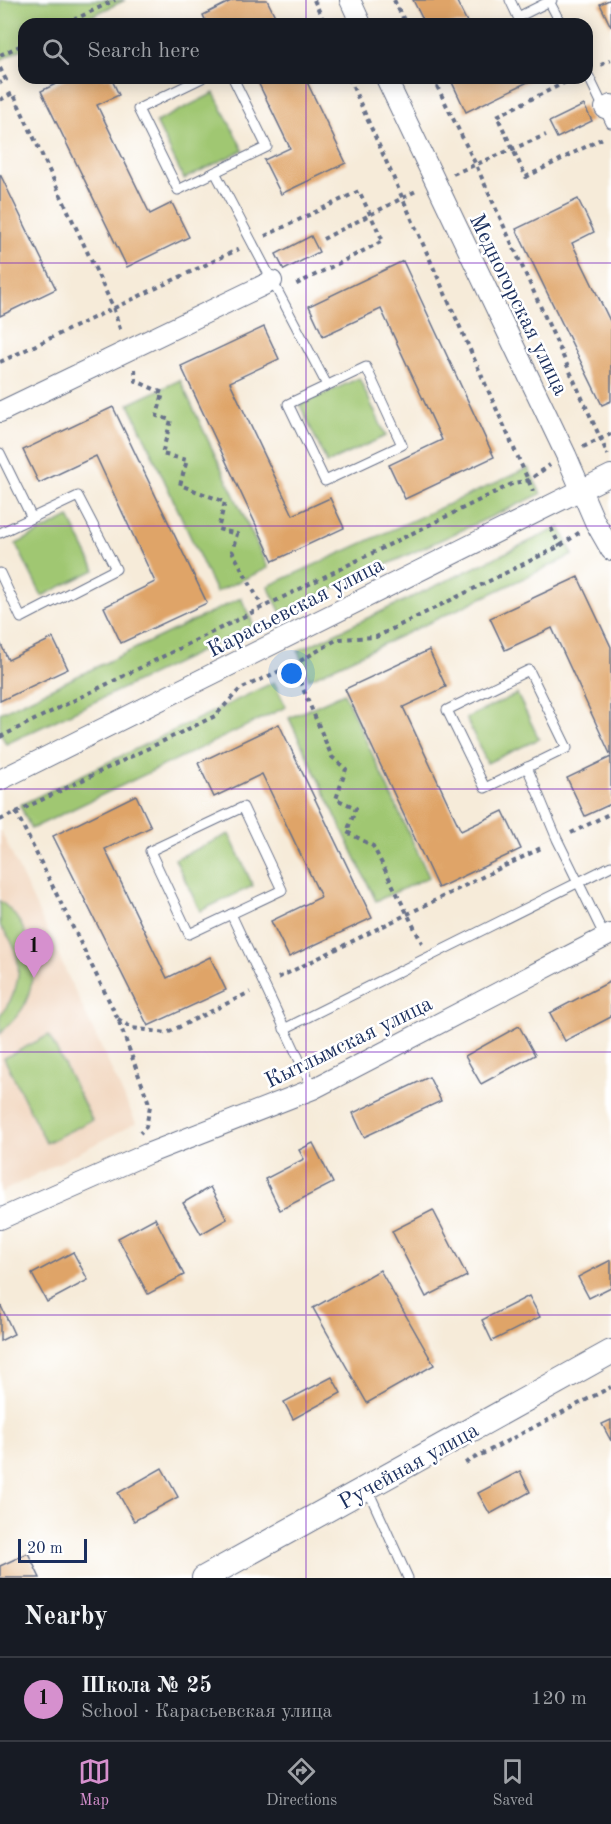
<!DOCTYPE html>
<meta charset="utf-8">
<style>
body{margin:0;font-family:"Old Standard TT",serif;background:#242831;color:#f1f3f6}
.scale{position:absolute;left:18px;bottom:15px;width:69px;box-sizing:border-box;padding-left:6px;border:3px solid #1b2f5e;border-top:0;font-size:16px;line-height:21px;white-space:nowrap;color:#1b2f5e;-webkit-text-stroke:4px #fff;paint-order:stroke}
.you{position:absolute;left:292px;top:674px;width:21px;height:21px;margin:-15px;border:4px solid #fff;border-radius:50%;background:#1a73e8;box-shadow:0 0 0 9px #1a73e833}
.badge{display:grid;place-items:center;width:39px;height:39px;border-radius:50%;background:#d690ce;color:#111;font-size:20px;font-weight:700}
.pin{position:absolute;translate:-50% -50px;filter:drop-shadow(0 2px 3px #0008)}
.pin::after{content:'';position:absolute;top:32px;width:21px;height:18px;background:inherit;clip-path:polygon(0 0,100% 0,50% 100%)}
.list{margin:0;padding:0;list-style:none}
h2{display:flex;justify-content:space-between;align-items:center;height:78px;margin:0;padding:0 24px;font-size:26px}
h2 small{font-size:20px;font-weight:400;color:#9ea1a6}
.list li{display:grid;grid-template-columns:39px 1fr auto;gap:18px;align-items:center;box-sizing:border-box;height:84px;padding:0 24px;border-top:2px solid #363941}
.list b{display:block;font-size:22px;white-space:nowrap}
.list p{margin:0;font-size:20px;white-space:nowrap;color:#9ea1a6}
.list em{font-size:20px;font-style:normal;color:#9ea1a6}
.icon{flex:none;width:33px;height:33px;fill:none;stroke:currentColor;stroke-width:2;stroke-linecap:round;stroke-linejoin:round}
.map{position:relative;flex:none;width:611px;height:1578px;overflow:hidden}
.search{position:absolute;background:#171b24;box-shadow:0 3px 15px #0003;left:18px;right:18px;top:18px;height:66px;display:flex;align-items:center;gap:15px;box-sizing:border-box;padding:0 21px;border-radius:18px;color:#9ea1a6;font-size:22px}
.sheet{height:162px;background:#171b24}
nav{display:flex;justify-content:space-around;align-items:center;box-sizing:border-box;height:84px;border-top:2px solid #363941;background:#171b24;font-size:16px;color:#9ea1a6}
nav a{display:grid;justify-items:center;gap:3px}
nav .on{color:#d690ce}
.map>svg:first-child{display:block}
.built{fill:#f1d5bd}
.green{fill:#a0c772;stroke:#5e7b68;stroke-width:1.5}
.building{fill:#dfa468}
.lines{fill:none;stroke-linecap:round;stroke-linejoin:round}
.service-casing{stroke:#687189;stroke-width:11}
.minor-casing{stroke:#687189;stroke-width:22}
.tertiary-casing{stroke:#687189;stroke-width:26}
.path{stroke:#687189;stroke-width:4;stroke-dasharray:4.5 4.5;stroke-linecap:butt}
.service{stroke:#fff;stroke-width:9}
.minor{stroke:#fff;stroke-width:20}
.tertiary{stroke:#fff;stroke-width:24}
.grid{fill:none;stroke:#7b2cbf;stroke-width:1.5;stroke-opacity:0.55}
.labels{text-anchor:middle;stroke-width:5;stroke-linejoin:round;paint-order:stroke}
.street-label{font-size:22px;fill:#1b2f5e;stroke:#fff}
</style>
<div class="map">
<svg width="611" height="1578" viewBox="0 0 611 1578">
<rect width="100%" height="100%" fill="#fff"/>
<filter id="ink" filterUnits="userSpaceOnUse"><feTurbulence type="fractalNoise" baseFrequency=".0167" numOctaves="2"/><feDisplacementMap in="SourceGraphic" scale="12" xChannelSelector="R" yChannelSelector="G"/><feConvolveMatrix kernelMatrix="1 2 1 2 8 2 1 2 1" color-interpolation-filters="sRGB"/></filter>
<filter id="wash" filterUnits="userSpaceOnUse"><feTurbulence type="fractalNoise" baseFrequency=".008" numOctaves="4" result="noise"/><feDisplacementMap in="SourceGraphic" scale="24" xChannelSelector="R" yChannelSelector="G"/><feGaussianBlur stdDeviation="1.35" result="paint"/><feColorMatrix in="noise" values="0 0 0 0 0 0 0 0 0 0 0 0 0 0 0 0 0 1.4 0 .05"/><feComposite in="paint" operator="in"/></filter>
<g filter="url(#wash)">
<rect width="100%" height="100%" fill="#f6ebd9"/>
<path class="built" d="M1,831L136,1123L0,1193V832Z"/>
<g class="green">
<path d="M0,0H125L75,24H24V48L0,60Z"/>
<path d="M214,93L243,150L184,179L156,122Z"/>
<path d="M359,378L386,436L327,463L300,405Z"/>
<path d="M180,380L268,568L216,592L129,404Z"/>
<path d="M528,468L541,494L281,613L268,586Z"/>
<path d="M69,517L95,570L42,596L16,544Z"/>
<path d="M560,527L573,555L309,679L298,651Z"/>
<path d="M241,598L254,626L6,744L0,732V713Z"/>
<path d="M274,682L286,707L31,829L20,805Z"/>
<path d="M344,693L429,877L376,901L289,718Z"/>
<path d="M517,694L539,739L487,763L466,718Z"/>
<path d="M229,834L253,886L200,911L175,859Z"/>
<path d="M0,901C32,925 41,970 24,1006C19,1016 7,1026 0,1034V1015C18,995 25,966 11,941C9,935 2,931 0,925C0,919 0,908 0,901Z"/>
<path d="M49,1035L92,1120L46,1143L4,1058Z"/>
</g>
<g id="blocks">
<g class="building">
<path d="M233,0H267L279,24H207L203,15Z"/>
<path d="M413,0H456L468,24H425Z"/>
<path d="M609,0H611V27L600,4Z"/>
<path d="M68,78H111L119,95L97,105L150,214L172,203L189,237L127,267L41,91Z"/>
<path d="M256,78H305L346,163L281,194L264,160L290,148Z"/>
<path d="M450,78H536L466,112Z"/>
<path d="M584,105L592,121L557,138L549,122Z"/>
<path d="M0,174L56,289L0,316Z"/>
<path d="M578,199L594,232L572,243L611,323V401L602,405L516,229Z"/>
<path d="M311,236L319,252L284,270L276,254Z"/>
<path d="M403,261L494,457L405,499L389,465L442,440L381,309L323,336L309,306Z"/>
<path d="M264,327L279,359L230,382L293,515L330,498L344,528L273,561L181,366Z"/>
<path d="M113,407L207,603L121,643L104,607L155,582L96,456L39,483L23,450Z"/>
<path d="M578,577L611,647V756L552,628L505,650L490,618Z"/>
<path d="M53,638L68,669L0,701V642L8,660Z"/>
<path d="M429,650L446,687L403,707L461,831L503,811L521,849L438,888L345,689Z"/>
<path d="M279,724L372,918L289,957L271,921L321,897L262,774L214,797L198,763Z"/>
<path d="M611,757V804L585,816L567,778Z"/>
<path d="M136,795L151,827L105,849L167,978L210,957L226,990L148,1026L53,836Z"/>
<path d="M611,981V1017L565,1041L550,1013Z"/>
<path d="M519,1026L535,1055L481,1084L465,1056Z"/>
<path d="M429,1077L441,1101L364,1137L353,1113Z"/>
<path d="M313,1143L333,1183L280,1210L265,1179L304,1159L299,1150Z"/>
<path d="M210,1187L227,1219L201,1234L183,1203Z"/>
<path d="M433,1210L467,1276L426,1297L392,1231Z"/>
<path d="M155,1218L184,1275L148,1294L118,1238Z"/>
<path d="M73,1252L88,1280L47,1302L32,1274Z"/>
<path d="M611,1260V1287L589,1298L578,1277Z"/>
<path d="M380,1270L434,1365L367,1403L313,1308Z"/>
<path d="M529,1296L540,1317L492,1341L482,1320Z"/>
<path d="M0,1304L14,1334L0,1341Z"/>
<path d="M332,1377L341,1393L293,1419L284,1402Z"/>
<path d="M611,1420V1441L602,1424Z"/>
<path d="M162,1468L178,1497L134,1521L118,1493Z"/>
<path d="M520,1471L530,1492L490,1514L478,1493Z"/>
<path d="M28,1553L40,1578H0V1566Z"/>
</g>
</g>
</g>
<g filter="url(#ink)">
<use href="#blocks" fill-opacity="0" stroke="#687189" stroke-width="1.5"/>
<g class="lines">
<defs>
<g id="service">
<path d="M510,0L518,17L552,0"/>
<path d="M549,1L561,24"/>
<path d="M587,73L611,123"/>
<path d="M202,78L138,109L178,190L267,147L233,78"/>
<path d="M215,172L327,385"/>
<path d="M366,367L402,445L325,481L288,404Z"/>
<path d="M0,453L31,516"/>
<path d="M0,533L78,496L116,569L21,618L0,573"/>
<path d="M529,670L567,748L485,788L447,710Z"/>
<path d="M527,767L557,839L605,937"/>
<path d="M243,807L282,890L189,934L150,851Z"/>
<path d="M231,914L313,1089"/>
<path d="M284,1029L611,866"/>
<path d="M367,1488L408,1578"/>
</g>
<g id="minor">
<path d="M350,0L361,24"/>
<path d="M386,78L566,455L595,522L611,550"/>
<path d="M605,108L611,105"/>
<path d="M0,412L272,281"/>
<path d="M0,780L611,475"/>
<path d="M0,1219L147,1154L313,1089L611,934"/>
</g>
<path id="tertiary" d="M204,1578L611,1352"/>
</defs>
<use href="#service" class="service-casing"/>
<use href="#minor" class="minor-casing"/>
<use href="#tertiary" class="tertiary-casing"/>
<g class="path">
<path d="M314,0L325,24"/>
<path d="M394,0L406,24"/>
<path d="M65,24L115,0"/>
<path d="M0,55L24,44"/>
<path d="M601,65L611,60"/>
<path d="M0,68L6,80L0,83"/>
<path d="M349,78L533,491"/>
<path d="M433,78L476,165L608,455"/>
<path d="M574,78L497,116L526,177L605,137"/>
<path d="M0,100L13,93L113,307L121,332"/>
<path d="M453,174L546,135"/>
<path d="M265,236L359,191L383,241L293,286"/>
<path d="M323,239L416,191"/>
<path d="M0,362L239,249"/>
<path d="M135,369L136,381L163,393L157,416L171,420L162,454L187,460L180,485L225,502L218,529L237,534L232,551L262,606"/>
<path d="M583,447L611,434"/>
<path d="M551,528L560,546"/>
<path d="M293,665L332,757L346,769L336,799L356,808L347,832L373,846L422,943"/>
<path d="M0,737L514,483L529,480L550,465"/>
<path d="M16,812L118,1019L150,1106L146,1127L140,1133"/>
<path d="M0,820L215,716L240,689L293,665L338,639L376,637L560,546L580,532"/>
<path d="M571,833L611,813"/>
<path d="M278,978L543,847"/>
<path d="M118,1019L132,1028L167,1033L250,992"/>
<path d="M465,1463L611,1387"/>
</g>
<use href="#service" class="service"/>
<use href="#minor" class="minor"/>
<use href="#tertiary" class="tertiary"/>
</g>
</g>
<path class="grid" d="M306,0V24M306,78V1578M0,263H611M0,526H611M0,789H611M0,1052H611M0,1315H611"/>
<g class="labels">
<g class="street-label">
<text transform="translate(520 304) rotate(64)" y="8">Медногорская улица</text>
<text transform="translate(295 606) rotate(-27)" y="8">Карасьевская улица</text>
<text transform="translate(348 1041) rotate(-26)" y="8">Кытлымская улица</text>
<text transform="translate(408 1465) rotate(-29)" y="8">Ручейная улица</text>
</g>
</g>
</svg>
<div class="scale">20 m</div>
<div class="you"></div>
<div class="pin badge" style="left:34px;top:978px">1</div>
<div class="search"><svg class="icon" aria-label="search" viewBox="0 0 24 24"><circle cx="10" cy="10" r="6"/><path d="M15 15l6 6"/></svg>Search here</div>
</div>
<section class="sheet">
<h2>Nearby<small></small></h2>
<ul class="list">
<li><span class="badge">1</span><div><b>Школа № 25</b><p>School · Карасьевская улица</p></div><em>120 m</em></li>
</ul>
</section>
<nav>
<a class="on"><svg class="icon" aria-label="map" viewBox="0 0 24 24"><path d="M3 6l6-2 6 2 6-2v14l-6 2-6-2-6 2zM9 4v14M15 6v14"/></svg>Map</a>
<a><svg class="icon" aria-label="directions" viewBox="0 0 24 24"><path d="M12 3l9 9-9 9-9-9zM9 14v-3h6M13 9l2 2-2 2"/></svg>Directions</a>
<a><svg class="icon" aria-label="saved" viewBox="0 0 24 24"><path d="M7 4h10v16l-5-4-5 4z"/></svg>Saved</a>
</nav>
